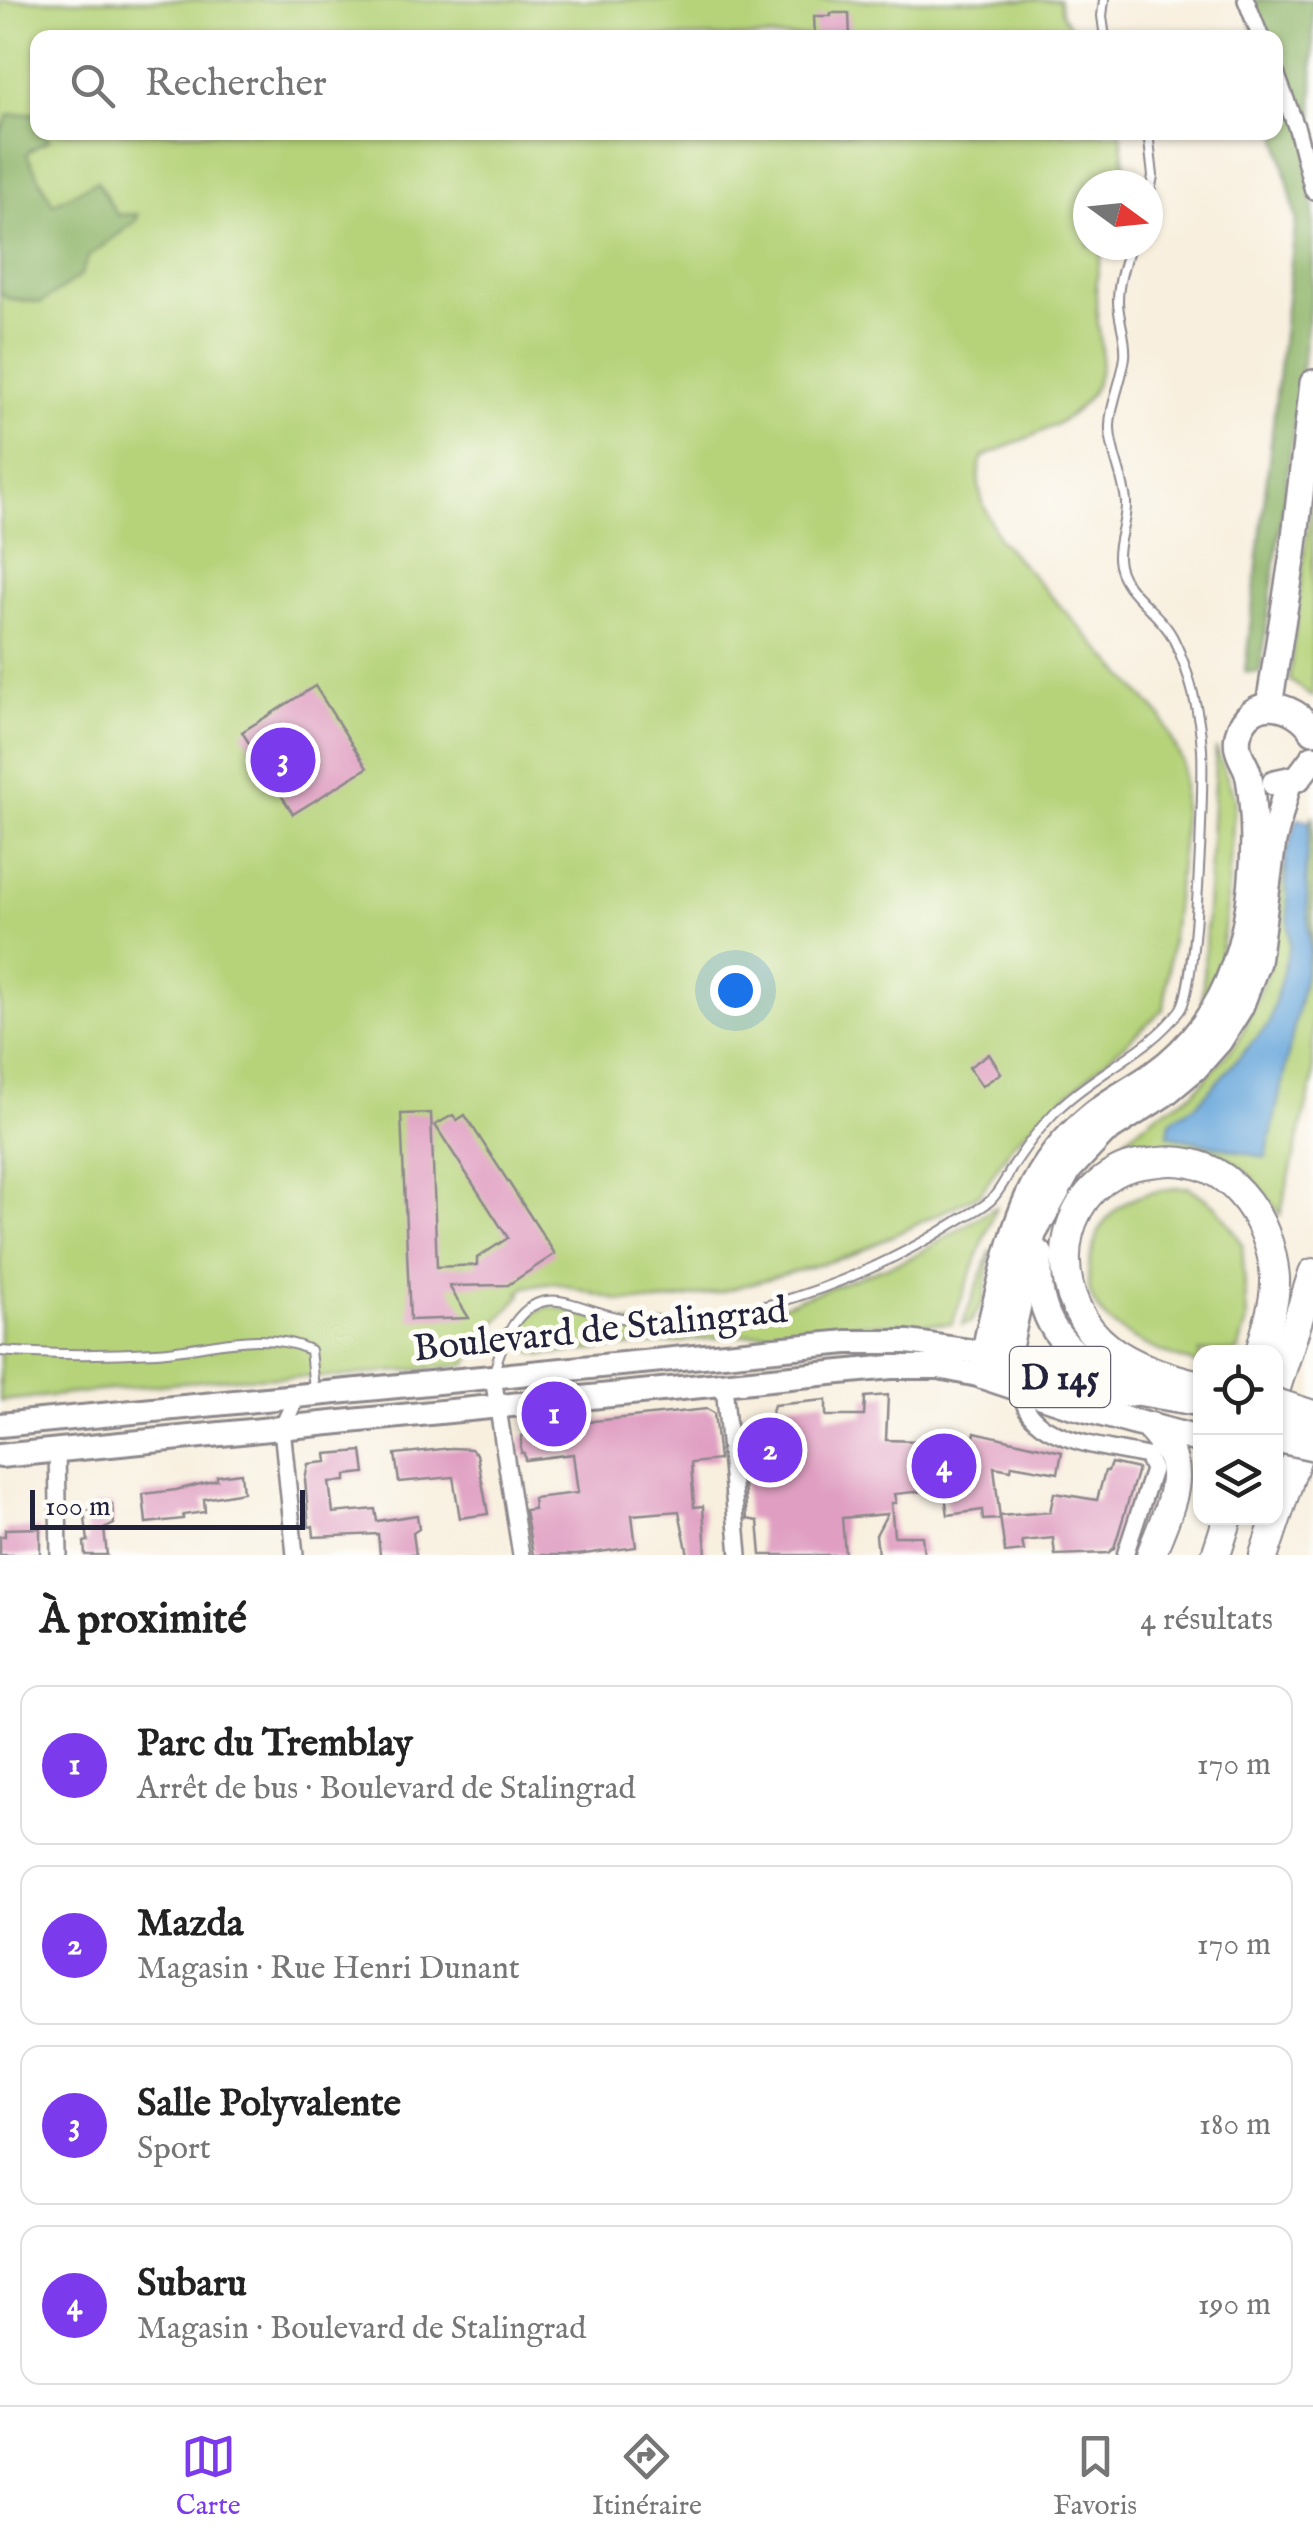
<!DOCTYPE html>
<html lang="fr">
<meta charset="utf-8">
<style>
body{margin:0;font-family:"IM FELL English",serif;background:#f2f2f2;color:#222}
.controls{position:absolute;right:30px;bottom:30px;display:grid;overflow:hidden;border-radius:20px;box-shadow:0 2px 8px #0004}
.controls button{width:90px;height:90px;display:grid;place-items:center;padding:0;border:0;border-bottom:2px solid #e0e0e0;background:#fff;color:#222;font:50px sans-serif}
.compass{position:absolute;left:1073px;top:170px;width:90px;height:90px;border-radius:50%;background:#fff;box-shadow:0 2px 8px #0004;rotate:105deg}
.scale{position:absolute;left:30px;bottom:25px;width:275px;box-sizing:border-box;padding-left:10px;border:5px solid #22223b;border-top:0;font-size:28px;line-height:35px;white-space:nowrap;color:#22223b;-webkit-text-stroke:8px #fdfcf7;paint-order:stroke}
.you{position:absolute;left:735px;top:990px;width:35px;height:35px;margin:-25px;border:8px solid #fff;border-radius:50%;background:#1a73e8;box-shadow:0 0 0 15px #1a73e833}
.badge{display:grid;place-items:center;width:65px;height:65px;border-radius:50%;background:#7c3aed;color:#fff;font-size:32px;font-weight:700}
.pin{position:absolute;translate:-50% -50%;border:5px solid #fff;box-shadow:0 2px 10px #0006}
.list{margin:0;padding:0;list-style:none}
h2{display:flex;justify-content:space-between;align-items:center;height:130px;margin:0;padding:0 40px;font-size:42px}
h2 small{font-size:32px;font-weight:400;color:#767676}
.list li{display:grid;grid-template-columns:65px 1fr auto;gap:30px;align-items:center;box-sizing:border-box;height:160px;margin:0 20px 20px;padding:0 20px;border:2px solid #e0e0e0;border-radius:20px}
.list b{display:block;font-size:38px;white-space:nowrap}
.list p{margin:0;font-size:32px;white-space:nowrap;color:#767676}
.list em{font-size:32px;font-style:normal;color:#767676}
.icon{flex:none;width:55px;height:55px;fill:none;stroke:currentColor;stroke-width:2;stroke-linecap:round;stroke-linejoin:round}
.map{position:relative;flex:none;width:1313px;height:1555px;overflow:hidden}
.search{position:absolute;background:#fff;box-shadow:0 2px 8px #0004;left:30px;right:30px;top:30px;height:110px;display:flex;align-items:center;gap:25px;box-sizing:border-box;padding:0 35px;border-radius:20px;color:#767676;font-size:38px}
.sheet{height:850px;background:#fff}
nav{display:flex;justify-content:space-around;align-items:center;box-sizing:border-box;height:140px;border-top:2px solid #e0e0e0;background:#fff;font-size:28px;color:#767676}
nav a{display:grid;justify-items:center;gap:5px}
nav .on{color:#7c3aed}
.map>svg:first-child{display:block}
.green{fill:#b6d37a;stroke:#6c7a5a;stroke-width:2.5}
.forest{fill:#90b56a;stroke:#596c52;stroke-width:2.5}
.water{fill:#6ba8dc;stroke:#46658c;stroke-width:2.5}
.building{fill:#e09fc2}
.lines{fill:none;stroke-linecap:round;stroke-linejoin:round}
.lane-casing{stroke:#8d888c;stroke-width:12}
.street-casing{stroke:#8d888c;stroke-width:20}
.secondary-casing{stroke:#8d888c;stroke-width:28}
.primary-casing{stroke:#8d888c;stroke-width:30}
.highway-casing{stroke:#8d888c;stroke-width:32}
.lane{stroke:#fff;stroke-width:8}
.street{stroke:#fff;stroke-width:15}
.secondary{stroke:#fff;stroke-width:22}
.primary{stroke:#fff;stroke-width:25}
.highway{stroke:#fff;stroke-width:28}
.primary-bridge-casing{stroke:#8d888c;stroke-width:30;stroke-linecap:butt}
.highway-bridge-casing{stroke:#8d888c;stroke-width:32;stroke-linecap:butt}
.primary-bridge{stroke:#fff;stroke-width:25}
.highway-bridge{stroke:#fff;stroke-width:28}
.labels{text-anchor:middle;stroke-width:10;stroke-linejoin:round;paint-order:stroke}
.shield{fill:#fdfcf7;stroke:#646373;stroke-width:2.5}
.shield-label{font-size:35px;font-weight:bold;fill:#22223b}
.street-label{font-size:38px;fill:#22223b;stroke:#fdfcf7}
</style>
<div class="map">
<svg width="1313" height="1555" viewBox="0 0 1313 1555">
<rect width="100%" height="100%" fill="#fdfcf7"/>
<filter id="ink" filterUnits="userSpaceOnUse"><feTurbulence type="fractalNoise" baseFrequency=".01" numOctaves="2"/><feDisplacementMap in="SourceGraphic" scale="20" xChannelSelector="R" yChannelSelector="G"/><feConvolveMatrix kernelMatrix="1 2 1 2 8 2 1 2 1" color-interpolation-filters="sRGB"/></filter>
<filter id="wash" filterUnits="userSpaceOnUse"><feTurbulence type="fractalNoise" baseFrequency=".0048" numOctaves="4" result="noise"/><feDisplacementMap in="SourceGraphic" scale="40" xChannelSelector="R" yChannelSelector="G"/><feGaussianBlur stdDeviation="2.25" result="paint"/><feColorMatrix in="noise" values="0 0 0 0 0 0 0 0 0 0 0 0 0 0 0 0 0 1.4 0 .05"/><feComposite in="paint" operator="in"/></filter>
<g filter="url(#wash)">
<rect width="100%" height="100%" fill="#f8efde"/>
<g class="green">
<path d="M0,0H1059L1062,14L1076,37L38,38V132L1121,133L1127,185H1088V245H1105C1093,275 1095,305 1100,337C1113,416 1040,431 983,457C970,483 988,516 999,539L1161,716L1183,763V836L1164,1009L1014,1142L980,1194L850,1256L720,1292L659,1302L620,1301L555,1283L526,1287L519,1292L521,1295L494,1325L466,1365L337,1377L229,1378L0,1401Z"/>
<path d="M1313,483V697L1289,680Z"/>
<path d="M1216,748L1235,799L1226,914L1219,963L1202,1003Z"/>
<path d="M1313,816V1079L1280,1215C1228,1138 1200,1137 1113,1157L1109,1151L1157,1114L1194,1092L1238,1041L1269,969L1285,856L1298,818L1309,821Z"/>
<path d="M1189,1187L1217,1207L1242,1243L1247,1321L1238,1352H1200V1365C1166,1355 1104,1334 1091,1296C1087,1285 1088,1268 1091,1257C1101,1203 1140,1190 1189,1187Z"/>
<path d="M996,1207L952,1324H859L541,1355L531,1352L526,1336L519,1333L531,1313L550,1306L611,1321L652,1326L718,1320L785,1304L913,1257Z"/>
<path d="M991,1250L984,1301L970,1323L962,1325Z"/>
</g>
<g class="forest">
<path d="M1246,0H1313V286L1260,673L1245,672L1296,219L1276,129V38L1255,37Z"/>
<path d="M35,113L38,132L45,133L49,140L29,151L27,155L53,204L97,181L117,215L138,214L136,221L89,256L80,276L41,303L7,298L0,292V133L9,115Z"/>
</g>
<path class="water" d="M1298,818L1310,821L1306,867L1310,952L1266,1158L1168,1135L1170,1121L1197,1104L1269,1024L1290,945L1285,856Z"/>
<g id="blocks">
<g class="building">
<path d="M831,13H849L850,38H815L814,16H831Z"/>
<path d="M315,686L367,768L293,814L242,732Z"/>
<path d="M989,1054L1001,1073L982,1086L969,1067Z"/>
<path d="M431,1113L437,1267L477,1265V1258L508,1238L435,1125L453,1115L457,1120L465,1115L555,1254L508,1285L449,1286L469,1318L410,1320L401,1114Z"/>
<path d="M888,1395L886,1440L918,1441L917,1463L961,1458L960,1450L972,1448L975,1432L1062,1452L1058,1473L1012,1465L1011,1470L994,1467L1000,1519L983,1520L982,1510L948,1515L944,1489L894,1494L896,1503H891L894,1536H922L924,1555H878L876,1535L887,1514L842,1518L845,1555H761L758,1521L747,1519L740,1434L766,1431L774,1405L826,1400V1416H864L865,1397Z"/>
<path d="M707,1409L714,1413L719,1460L691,1463L694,1507L703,1506L706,1555H688L679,1511L632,1515L636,1547L577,1555H533L525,1510L534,1509L533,1498L578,1493L573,1454L525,1460L524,1453H521V1436L570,1431L569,1426L594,1421Z"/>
<path d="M452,1448L471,1449L477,1454L488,1514L460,1518L453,1477L399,1482L395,1454Z"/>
<path d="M362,1451L365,1473L346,1475V1481L329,1482L333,1513L375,1509L377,1521L417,1515L419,1529L413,1533L416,1555H380L378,1534L314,1537L313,1526L309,1527L305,1480L308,1464L327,1462L326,1454Z"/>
<path d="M1111,1463L1138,1469L1114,1548L1108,1553L1055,1555L1053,1538L1022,1541L1024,1551L1005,1553L1000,1516L1050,1512L1054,1493L1097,1500L1105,1471H1108Z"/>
<path d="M241,1473L243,1492L204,1499L205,1512L183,1515V1519L146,1523L143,1494L176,1490L217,1480V1476Z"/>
<path d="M112,1504L114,1524L104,1529L107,1555H85L84,1542L88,1541L84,1511L94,1510L93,1505Z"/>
<path d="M40,1528V1555H0V1536H5V1529Z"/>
</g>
</g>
</g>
<g filter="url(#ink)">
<use href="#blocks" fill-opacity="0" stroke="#8d888c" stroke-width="2.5"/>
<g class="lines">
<defs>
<g id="lane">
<path d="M1104,0L1102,16L1105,38"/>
<path d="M1148,132L1153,176L1148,202"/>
<path d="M0,1351C52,1355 104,1355 156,1352C206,1349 263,1328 310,1350L314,1389"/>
<path d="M494,1373C501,1342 520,1295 559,1301C580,1304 600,1315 622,1318C728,1334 868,1278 956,1222C967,1215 981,1209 991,1200C1000,1191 1007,1177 1013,1166C1027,1145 1041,1125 1059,1108C1096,1072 1149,1052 1180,1010C1197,987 1204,787 1202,749C1200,714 1189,670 1173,638C1159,610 1120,592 1118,559C1117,540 1127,521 1126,502C1124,477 1111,454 1110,429C1109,408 1122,381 1125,357C1127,338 1118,320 1118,301C1118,281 1124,263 1131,245"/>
</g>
<g id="street">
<path d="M1246,0L1261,38"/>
<path d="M1276,73L1297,129L1313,191"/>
<path d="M493,1377L521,1555"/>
<path d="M724,1384L739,1555"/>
<path d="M1022,1389C1021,1441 1107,1447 1147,1456L1153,1470L1125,1555"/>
<path d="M57,1451L59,1555"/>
<path d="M295,1555L282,1428L297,1396"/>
</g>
<g id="secondary">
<path d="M0,1425L847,1342H908L984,1353"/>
<path d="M0,1456L891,1367H939L983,1376"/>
</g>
<g id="primary">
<path d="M1269,706L1293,554L1313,383"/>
<path d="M1275,783L1298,778L1313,758"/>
<path d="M1040,1254C1032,1328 1071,1357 1130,1388"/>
<path d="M994,1355L1115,1395L1137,1392L1200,1403"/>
<path d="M997,1380L1007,1357L1033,1234L1069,1169L1104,1132L1165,1093L1195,1068L1219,1041L1240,1007L1257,962L1273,841L1288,783"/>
<path d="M1200,1440L1071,1405L983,1376C984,1348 991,1322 998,1294C1016,1221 1030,1166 1091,1116C1110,1100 1133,1089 1154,1074C1191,1048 1220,1008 1234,966C1252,916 1257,852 1252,800C1251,791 1250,779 1247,770C1242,758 1235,750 1238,735C1249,693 1294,702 1313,731"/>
</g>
<g id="highway">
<path d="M1200,1385C1169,1378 1135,1368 1109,1348C1052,1305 1049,1209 1115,1173C1129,1165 1144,1164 1159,1162C1227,1153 1270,1216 1275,1277C1276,1302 1266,1329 1260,1352"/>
<path d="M1276,1388L1313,1273"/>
<path d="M1150,1427C1158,1437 1169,1448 1173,1461C1182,1490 1160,1528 1151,1555"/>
<path d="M1216,1555L1228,1518"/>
<path d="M1264,1555L1308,1424"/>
</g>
</defs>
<use href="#lane" class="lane-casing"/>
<use href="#street" class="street-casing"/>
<use href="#secondary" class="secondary-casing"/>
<use href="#primary" class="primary-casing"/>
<use href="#highway" class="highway-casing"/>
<use href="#lane" class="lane"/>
<use href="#street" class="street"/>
<use href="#secondary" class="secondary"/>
<use href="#primary" class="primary"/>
<use href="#highway" class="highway"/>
<defs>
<g id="primary-bridge">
<path d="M1276,1419L1313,1430"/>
<path d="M1276,1439L1313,1447"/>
</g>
<path id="highway-bridge" d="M1276,1403L1313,1415"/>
</defs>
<use href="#primary-bridge" class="primary-bridge-casing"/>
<use href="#highway-bridge" class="highway-bridge-casing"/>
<use href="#primary-bridge" class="primary-bridge"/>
<use href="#highway-bridge" class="highway-bridge"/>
</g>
</g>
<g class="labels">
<rect class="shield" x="1010" y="1347" width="100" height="60" rx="8"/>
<g class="shield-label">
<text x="1060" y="1389">D 145</text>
</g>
<g class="street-label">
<text transform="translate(600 1328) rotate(-6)" y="13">Boulevard de Stalingrad</text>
</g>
</g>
</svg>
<div class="controls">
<button><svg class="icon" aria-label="locate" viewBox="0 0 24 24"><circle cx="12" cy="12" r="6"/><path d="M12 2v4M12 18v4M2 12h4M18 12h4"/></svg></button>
<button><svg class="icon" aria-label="layers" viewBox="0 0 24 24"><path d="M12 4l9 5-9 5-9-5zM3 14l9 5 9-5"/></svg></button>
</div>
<svg class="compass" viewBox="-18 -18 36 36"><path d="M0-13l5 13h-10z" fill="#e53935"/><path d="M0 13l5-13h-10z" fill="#767676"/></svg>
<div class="scale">100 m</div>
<div class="you"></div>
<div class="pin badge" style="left:554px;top:1414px">1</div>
<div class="pin badge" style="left:770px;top:1450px">2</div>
<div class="pin badge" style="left:283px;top:760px">3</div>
<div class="pin badge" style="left:944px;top:1466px">4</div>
<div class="search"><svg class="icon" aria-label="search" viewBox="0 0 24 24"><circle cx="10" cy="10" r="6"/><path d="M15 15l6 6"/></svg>Rechercher</div>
</div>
<section class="sheet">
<h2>À proximité<small>4 résultats</small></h2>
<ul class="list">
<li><span class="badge">1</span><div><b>Parc du Tremblay</b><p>Arrêt de bus · Boulevard de Stalingrad</p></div><em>170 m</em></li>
<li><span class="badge">2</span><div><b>Mazda</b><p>Magasin · Rue Henri Dunant</p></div><em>170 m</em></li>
<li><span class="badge">3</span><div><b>Salle Polyvalente</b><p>Sport</p></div><em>180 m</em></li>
<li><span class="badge">4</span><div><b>Subaru</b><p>Magasin · Boulevard de Stalingrad</p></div><em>190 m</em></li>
</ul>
</section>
<nav>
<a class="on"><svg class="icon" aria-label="map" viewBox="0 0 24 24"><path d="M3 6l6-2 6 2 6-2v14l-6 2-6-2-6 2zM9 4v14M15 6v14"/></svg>Carte</a>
<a><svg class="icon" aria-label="directions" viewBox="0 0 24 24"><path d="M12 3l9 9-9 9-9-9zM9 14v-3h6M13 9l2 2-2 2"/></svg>Itinéraire</a>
<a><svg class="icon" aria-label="saved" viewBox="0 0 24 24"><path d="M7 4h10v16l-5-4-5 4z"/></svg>Favoris</a>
</nav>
